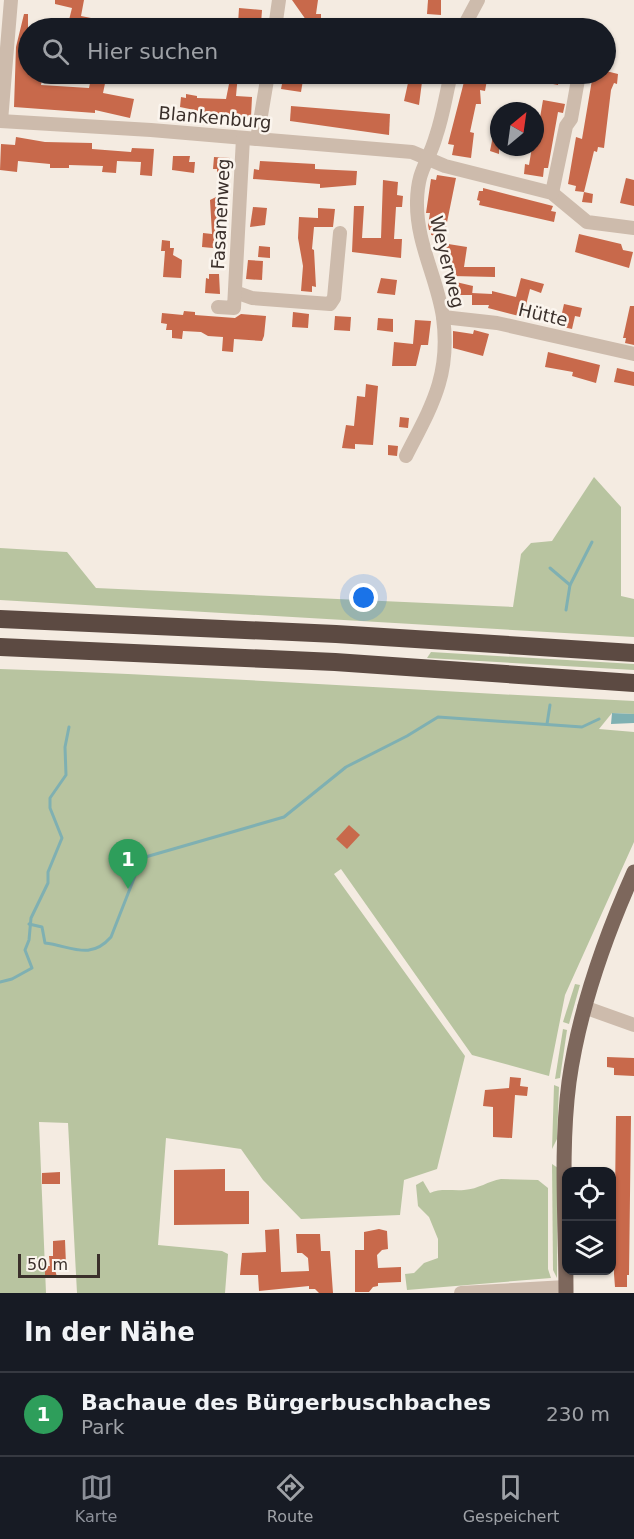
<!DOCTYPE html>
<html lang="de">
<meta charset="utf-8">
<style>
body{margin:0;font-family:"DejaVu Sans",sans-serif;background:#20242c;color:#f1f3f6}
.controls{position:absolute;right:18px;bottom:18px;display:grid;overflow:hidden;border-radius:12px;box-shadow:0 2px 4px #0004}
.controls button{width:54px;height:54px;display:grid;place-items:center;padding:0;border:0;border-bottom:2px solid #363941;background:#171b24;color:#f1f3f6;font:30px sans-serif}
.compass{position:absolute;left:490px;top:102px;width:54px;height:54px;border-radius:50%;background:#171b24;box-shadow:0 2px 4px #0004;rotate:29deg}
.scale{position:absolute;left:18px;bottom:15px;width:82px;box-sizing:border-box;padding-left:6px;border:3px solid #3b302b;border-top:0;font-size:16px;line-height:21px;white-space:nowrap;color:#3b302b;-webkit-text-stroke:4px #fbf5ee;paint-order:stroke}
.you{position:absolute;left:364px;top:598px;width:21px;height:21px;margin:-15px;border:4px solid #fff;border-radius:50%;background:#1a73e8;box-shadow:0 0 0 9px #1a73e833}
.badge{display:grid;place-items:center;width:39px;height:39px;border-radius:50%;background:#8c9099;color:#fff;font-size:20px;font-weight:700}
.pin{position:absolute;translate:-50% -50px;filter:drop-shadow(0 2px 3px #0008)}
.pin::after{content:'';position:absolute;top:32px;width:21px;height:18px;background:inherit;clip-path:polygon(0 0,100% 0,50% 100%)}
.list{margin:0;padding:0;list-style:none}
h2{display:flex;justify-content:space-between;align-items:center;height:78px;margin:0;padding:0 24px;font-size:26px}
h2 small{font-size:20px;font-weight:400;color:#9ea1a6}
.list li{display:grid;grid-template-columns:39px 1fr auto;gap:18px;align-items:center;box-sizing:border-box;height:84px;padding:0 24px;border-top:2px solid #363941}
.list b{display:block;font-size:22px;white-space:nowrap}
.list p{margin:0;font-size:20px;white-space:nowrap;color:#9ea1a6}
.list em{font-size:20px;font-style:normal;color:#9ea1a6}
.icon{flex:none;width:33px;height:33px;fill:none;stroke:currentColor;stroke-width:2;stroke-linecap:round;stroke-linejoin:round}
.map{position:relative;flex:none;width:634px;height:1293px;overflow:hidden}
.search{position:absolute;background:#171b24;box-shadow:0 2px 4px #0004;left:18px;right:18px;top:18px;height:66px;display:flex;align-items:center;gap:15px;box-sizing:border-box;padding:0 21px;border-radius:33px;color:#9ea1a6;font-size:22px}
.sheet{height:162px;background:#171b24}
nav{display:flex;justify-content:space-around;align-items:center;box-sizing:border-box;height:84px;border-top:2px solid #363941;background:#171b24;font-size:16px;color:#9ea1a6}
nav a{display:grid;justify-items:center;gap:3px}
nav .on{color:#8c9099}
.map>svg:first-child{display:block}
.green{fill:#b8c4a0}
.water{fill:#7fb0b2}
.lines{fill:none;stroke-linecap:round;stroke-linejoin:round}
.stream{stroke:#7fb0b2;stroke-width:3}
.building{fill:#c8694b}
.minor{stroke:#cdbbac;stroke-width:14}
.major{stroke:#7d675c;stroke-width:15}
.highway{stroke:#5c4a42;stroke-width:18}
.labels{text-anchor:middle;stroke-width:5;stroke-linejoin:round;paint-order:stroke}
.street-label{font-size:18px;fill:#3b302b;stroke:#fbf5ee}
</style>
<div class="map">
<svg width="634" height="1293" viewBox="0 0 634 1293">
<rect width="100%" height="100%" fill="#f4ebe1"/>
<g class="green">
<path d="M594,477L621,507V596L634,599V637L0,600V548L67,552L96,588L513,607L521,554L531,543L552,541Z"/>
<path d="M431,652L634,664V670L427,658Z"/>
<path d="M0,669C211,676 423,691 634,701V714L612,713L599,729L634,732V842L565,995L549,1076L472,1055L341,869L334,874L465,1056L437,1169L404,1180L400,1215L301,1219L263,1180L241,1149L166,1138L158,1245L222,1251L228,1254L225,1293H77L68,1123L39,1122L46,1293H0Z"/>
<path d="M575,984L580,985L569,1024L563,1022Z"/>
<path d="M563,1029L567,1030L560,1078L555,1079Z"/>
<path d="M554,1085L559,1087L557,1139L552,1149Z"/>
<path d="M552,1164L558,1168L557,1278L553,1270Z"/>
<path d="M501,1179L538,1180L548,1188V1269L551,1278L407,1290L405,1274L414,1273L424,1263L438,1258V1239L429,1217L418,1206L416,1185L423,1181L430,1193C440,1188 453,1191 464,1190C479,1189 488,1181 501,1179Z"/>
</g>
<path class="water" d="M612,713L634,714V723L611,724Z"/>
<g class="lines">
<g class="stream">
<path d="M550,568L570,585"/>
<path d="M566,610L570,585L592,542"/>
<path d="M547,724L550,705"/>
<path d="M29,924L42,927L45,943C71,946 90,961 111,937L142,858L284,817L346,767L407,736L438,717L582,727L599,719"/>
<path d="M0,982L12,979L32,968L25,950L29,940L31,918L48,883V872L62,838L50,808V798L66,775L65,747L69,727"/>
</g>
</g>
<g class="building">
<path d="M55,0H84L81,16L91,18L89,28H67L72,8L55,4Z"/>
<path d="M292,0H318L316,14H321V28L311,27Z"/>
<path d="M428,0H441V15L427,14Z"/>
<path d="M239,8L262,10L261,24H238Z"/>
<path d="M24,14H28V74H43L41,85L89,88L92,74H107L103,93L134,99L130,118L95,110V113L14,107L16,47Z"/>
<path d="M606,71L618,74L617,84L614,83L611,90L604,148L598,147L597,152L594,151L584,192L575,191L576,186L568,184L576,137L582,139L593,74Z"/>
<path d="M231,74H238L236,96L252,97L251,117L204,114V112L180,107L181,97L186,98V94L197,96V98L226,99Z"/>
<path d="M284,74H304L301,92L281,89Z"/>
<path d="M381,74H423L419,105L404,101L408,83L380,78Z"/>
<path d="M466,74L478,76L479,74H488L485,91L480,90L481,104H476L470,132L474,133L471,158L452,155L454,145L448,144Z"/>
<path d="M550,74H559L558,85L548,83Z"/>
<path d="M543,100L565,104L563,113L558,112L548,168H544L543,177L524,174L525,164L529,165L532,147H535Z"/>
<path d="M291,106L390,114L389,135L290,121Z"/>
<path d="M495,126H499V154L490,151Z"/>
<path d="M16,137L45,142L92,143V149L131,152L132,148L154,149L152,176L140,175L141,162L117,161L116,173L102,172L103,166L69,165V168H50V164L18,161L17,172L0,170L1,144L15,145Z"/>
<path d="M173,156H190L189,162H195L194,173L172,170Z"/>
<path d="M214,157L230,158L228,177L217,176V169H213Z"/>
<path d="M260,161L315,164V169L357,171L356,185L320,188V184L253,179L254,169L259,170Z"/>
<path d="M437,175L456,178L444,237L431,235L432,230H429L428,225L430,213H426L431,179L436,180Z"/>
<path d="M626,178L634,180V206L620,203Z"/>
<path d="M383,180L398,182L397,195L403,196L402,207H396L394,239H402L401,258L352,252L354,206H364L362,238H381Z"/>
<path d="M483,188L553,206L551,211L556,212L554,222L479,205L480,201L477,200L479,191H483Z"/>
<path d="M584,192L593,194L592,203L582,202Z"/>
<path d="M216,197L227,201L223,249L202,247L203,233L212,234L210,200Z"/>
<path d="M253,207L267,208L265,225L250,227Z"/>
<path d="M318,208L335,209L333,227H314L312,249L314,250L316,287L312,286V292L301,291L303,266L298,238L299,217L318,218Z"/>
<path d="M579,234L621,244L623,250L633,252L629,268L575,252Z"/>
<path d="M162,240L170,241V248H174L173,255L182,260L181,278L163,277L165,251H161Z"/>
<path d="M442,243L467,247L464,267H495V277L452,276L453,263L442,261Z"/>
<path d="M259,246L270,247V258L258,257Z"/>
<path d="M248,260L263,261L262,280L246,279Z"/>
<path d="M209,274H219L220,294L205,293L206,278L209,279Z"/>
<path d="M381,278L397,280L395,295L377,293Z"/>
<path d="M521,278L544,284L541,293L530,289L523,317L488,308L489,305H472V293L492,294V291L516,297Z"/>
<path d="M456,282L473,286L472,295H456Z"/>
<path d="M564,304L582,308L580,317L575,316L572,329L559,326Z"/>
<path d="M630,306H634V345L625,343L626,338H623Z"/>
<path d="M184,311L195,312V315L235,318L241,314L266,316L264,336L262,341L234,339L233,352L222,351L223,337L208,336L201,332L183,331L182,339L172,338V330H166L167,324L161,323L162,313L183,315Z"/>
<path d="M293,312L309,314L308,328L292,327Z"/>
<path d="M335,316L351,317L350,331L334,330Z"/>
<path d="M378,318L393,319V332L377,330Z"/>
<path d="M415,320L431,321L428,345H421L416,366H392L394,342L413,344Z"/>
<path d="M474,330L489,334L483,356L453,348V331L473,334Z"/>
<path d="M548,352L600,365L596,383L572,376L573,372L545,367Z"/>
<path d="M617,368L634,372V386L614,382Z"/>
<path d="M366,384L378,386L373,445L355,444V449L342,448L346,425L354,426L357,396L365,397Z"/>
<path d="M400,417L409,418L408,428L399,427Z"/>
<path d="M388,445L398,446L397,456L388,455Z"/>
<path d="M349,825L360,835L347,849L336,839Z"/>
<path d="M607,1057L634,1058V1076L614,1075V1068L607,1067Z"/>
<path d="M510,1077L521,1078L520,1086L528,1087L527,1096L515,1095L512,1138L493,1137V1107L483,1106L485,1090L509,1088Z"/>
<path d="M616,1116H631L629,1275H627V1287H615L614,1274Z"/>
<path d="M225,1169V1191H249V1224L174,1225V1170Z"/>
<path d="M60,1172V1184H42V1173Z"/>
<path d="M279,1229L281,1272L309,1271L308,1258L302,1253H297L296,1234H320L321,1251H330L333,1293H319L315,1289H309V1286L259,1291L258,1275H240L242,1253L266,1252L265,1230Z"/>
<path d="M379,1229L387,1231L388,1249L382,1250L377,1255L378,1268L401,1267V1282L378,1283V1286L373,1287L369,1292H355V1250H364V1232Z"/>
<path d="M65,1240L66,1265L54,1266L57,1277H45V1266H50L49,1256H53V1241Z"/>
</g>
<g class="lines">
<g class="minor">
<path d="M275,28L279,0"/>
<path d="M463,28L478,0"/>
<path d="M0,121L151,130L412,152L445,166L552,193L587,222L634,228"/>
<path d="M1,121L11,0"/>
<path d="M257,139L268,74"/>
<path d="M552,193L566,126L571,119L579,74"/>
<path d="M235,292L252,298L330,304L334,298L340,233"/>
<path d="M218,307L234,308L243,138"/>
<path d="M443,317L497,323L634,354"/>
<path d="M406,456C431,407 451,376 443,317C437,277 416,243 417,201C418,168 428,164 436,136C443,116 446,94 451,74"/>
<path d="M584,1007L634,1025"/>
<path d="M461,1293L566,1287"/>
</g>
<path class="major" d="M566,1293C566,1223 560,1151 569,1082C579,1010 604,939 634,872"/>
<g class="highway">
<path d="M0,619L336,634L634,653"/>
<path d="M0,647L335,662L634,683"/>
</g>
</g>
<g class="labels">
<g class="street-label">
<text transform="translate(215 118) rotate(5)" y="6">Blankenburg</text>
<text transform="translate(221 214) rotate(-87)" y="6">Fasanenweg</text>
<text transform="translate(447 262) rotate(76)" y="6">Weyerweg</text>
<text transform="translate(543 315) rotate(13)" y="6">Hütte</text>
</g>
</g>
</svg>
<div class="controls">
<button><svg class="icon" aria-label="locate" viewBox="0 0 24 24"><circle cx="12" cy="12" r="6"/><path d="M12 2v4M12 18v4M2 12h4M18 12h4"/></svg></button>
<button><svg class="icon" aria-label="layers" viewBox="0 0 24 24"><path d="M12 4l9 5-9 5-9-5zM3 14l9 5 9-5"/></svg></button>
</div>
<svg class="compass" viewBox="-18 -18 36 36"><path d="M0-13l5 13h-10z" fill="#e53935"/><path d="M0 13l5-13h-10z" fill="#9ea1a6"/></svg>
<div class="scale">50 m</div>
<div class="you"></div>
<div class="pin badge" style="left:128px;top:889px;background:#2e9e5b">1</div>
<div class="search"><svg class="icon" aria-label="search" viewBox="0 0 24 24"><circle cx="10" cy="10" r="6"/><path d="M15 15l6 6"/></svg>Hier suchen</div>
</div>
<section class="sheet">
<h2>In der Nähe<small></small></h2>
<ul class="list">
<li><span class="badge" style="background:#2e9e5b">1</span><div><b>Bachaue des Bürgerbuschbaches</b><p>Park</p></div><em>230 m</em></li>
</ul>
</section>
<nav>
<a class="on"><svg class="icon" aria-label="map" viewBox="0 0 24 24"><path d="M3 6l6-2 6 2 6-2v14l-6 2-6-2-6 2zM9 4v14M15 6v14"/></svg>Karte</a>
<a><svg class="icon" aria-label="directions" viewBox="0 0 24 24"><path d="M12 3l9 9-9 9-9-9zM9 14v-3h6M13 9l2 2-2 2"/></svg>Route</a>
<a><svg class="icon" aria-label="saved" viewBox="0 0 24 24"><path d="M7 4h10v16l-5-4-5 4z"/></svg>Gespeichert</a>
</nav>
